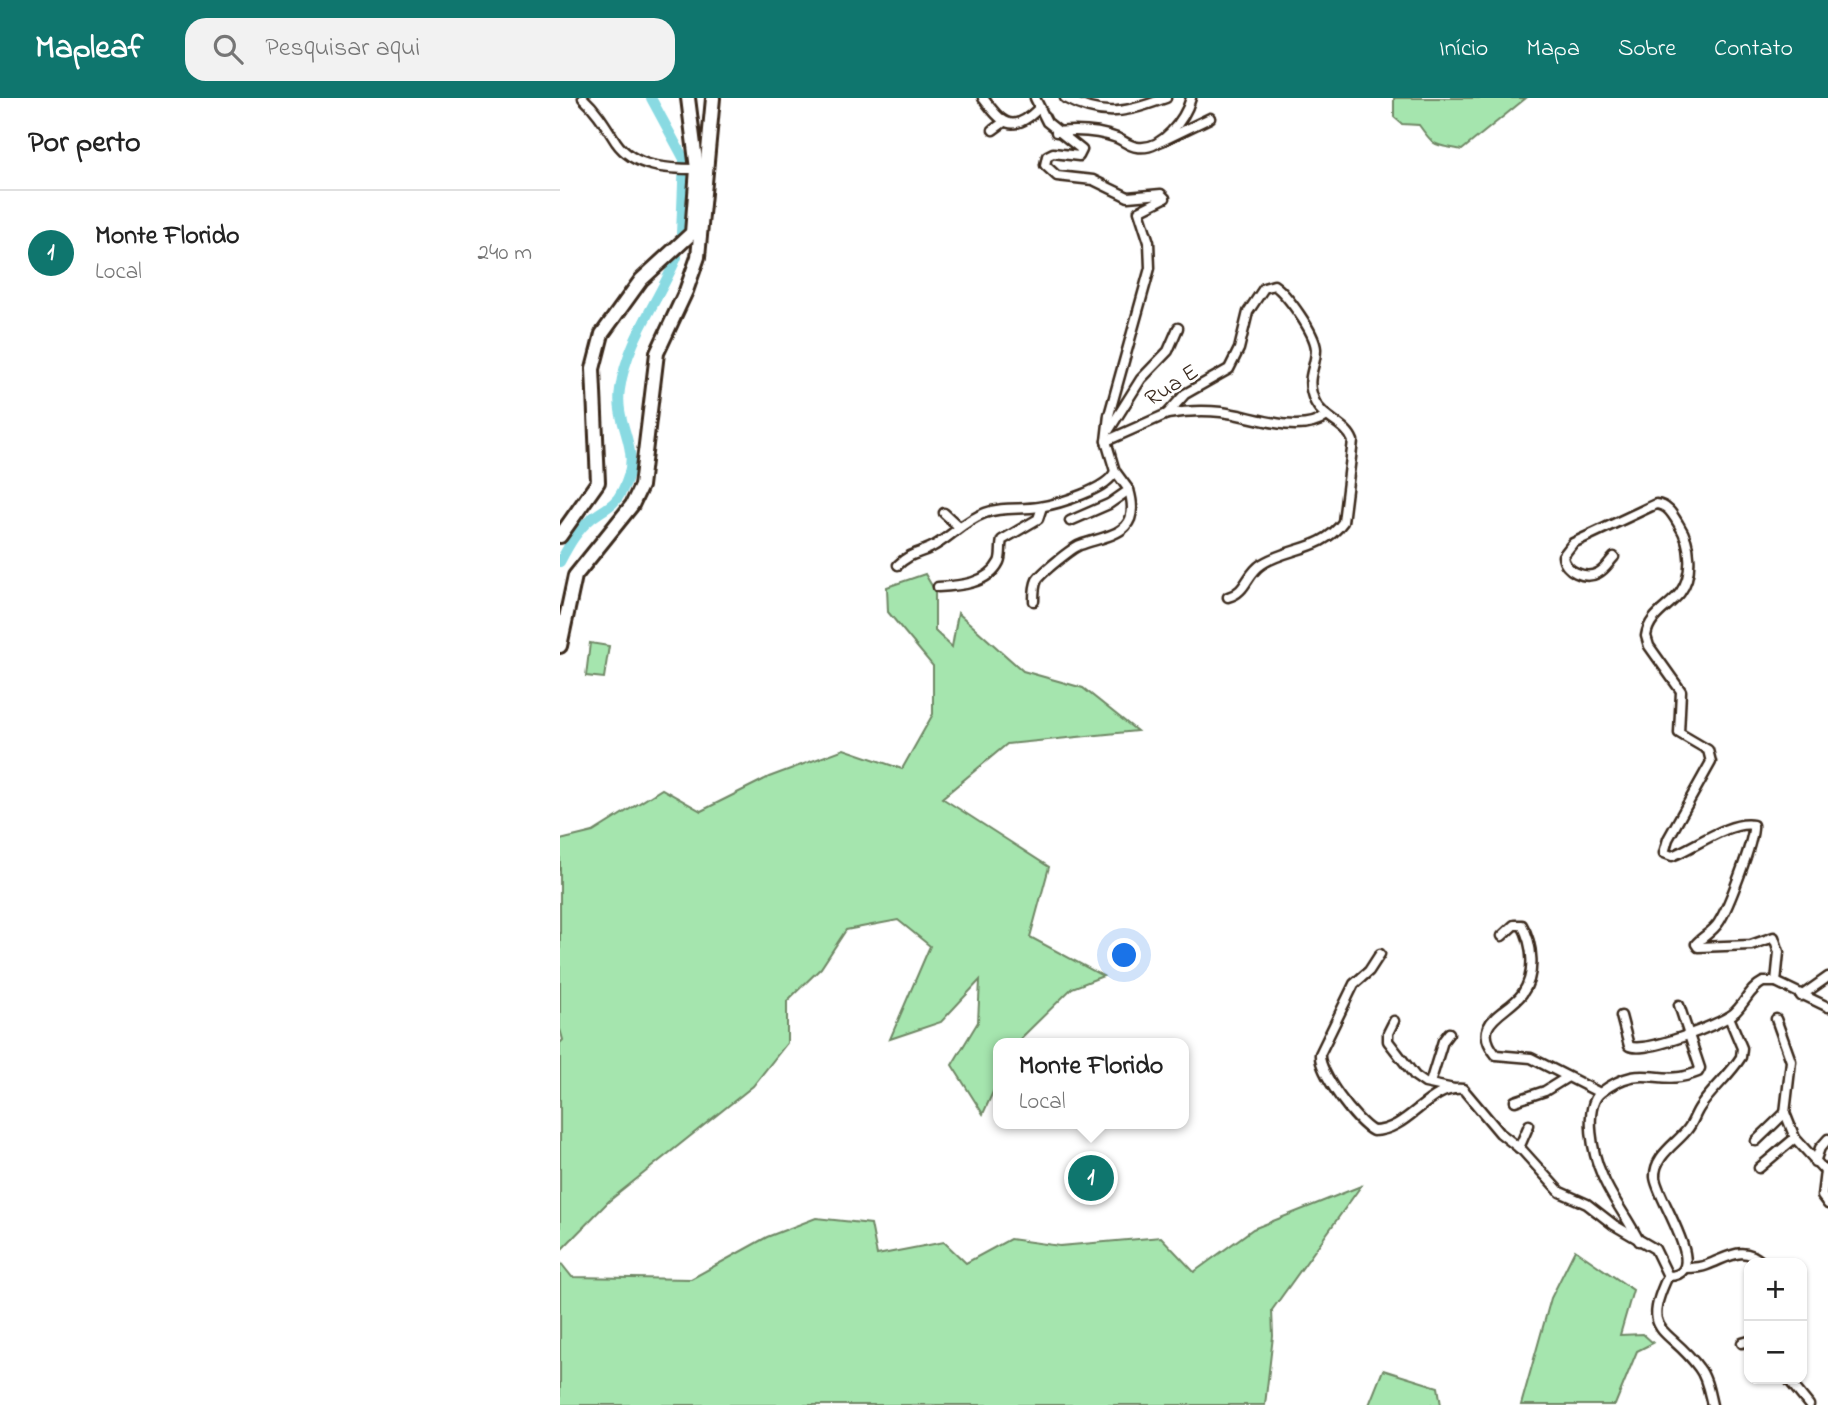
<!DOCTYPE html>
<html lang="pt">
<meta charset="utf-8">
<style>
body{margin:0;font-family:"Indie Flower",sans-serif;background:#f2f2f2;color:#222}
.controls{position:absolute;right:21px;bottom:21px;display:grid;overflow:hidden;border-radius:14px;box-shadow:0 2px 5px #0004}
.controls button{width:63px;height:63px;display:grid;place-items:center;padding:0;border:0;border-bottom:2px solid #e0e0e0;background:#fff;color:#222;font:35px sans-serif}
.you{position:absolute;left:565px;top:858px;width:24px;height:24px;margin:-18px;border:5px solid #fff;border-radius:50%;background:#1a73e8;box-shadow:0 0 0 10px #1a73e833}
.badge{display:grid;place-items:center;width:46px;height:46px;border-radius:50%;background:#0f766e;color:#fff;font-size:23px;font-weight:700}
.pin{position:absolute;translate:-50% -50%;border:4px solid #fff;box-shadow:0 2px 7px #0006}
.popup{position:absolute;left:433px;top:940px;width:196px;height:91px;box-sizing:border-box;display:grid;place-content:center;border-radius:14px;background:#fff;filter:drop-shadow(0 2px 5px #0005);font-size:23px;white-space:nowrap;color:#767676}
.popup b{font-size:26px;color:#222}
.popup::after{content:'';position:absolute;left:50%;top:100%;margin-left:-14px;border:14px solid transparent;border-top-color:#fff}
.list{margin:0;padding:0;list-style:none}
h2{display:flex;justify-content:space-between;align-items:center;height:91px;margin:0;padding:0 28px;font-size:30px}
h2 small{font-size:23px;font-weight:400;color:#767676}
.list li{display:grid;grid-template-columns:46px 1fr auto;gap:21px;align-items:center;box-sizing:border-box;height:126px;padding:0 28px;border-top:2px solid #e0e0e0}
.list b{display:block;font-size:26px;white-space:nowrap}
.list p{margin:0;font-size:23px;white-space:nowrap;color:#767676}
.list em{font-size:23px;font-style:normal;color:#767676}
.icon{flex:none;width:38px;height:38px;fill:none;stroke:currentColor;stroke-width:2;stroke-linecap:round;stroke-linejoin:round}
.map{position:relative;flex:none;width:1268px;height:1307px;overflow:hidden}
header{display:flex;align-items:center;gap:42px;box-sizing:border-box;height:98px;padding:0 35px;background:#0f766e;color:#fff}
header strong{font-size:33px}
nav{display:flex;gap:38px;margin-inline-start:auto;font-size:24px}
.search{width:490px;height:63px;background:#f2f2f2;display:flex;align-items:center;gap:18px;box-sizing:border-box;padding:0 24px;border-radius:21px;color:#767676;font-size:26px}
main{display:flex}
aside{flex:1;background:#fff}
.map>svg:first-child{display:block}
.green{fill:#a5e5ae;stroke:#708866;stroke-width:2}
.lines{fill:none;stroke-linecap:round;stroke-linejoin:round}
.river{stroke:#89dae2;stroke-width:10}
.minor-casing{stroke:#3b2a1e;stroke-width:13}
.primary-casing{stroke:#3b2a1e;stroke-width:18}
.minor{stroke:#fff;stroke-width:8}
.primary{stroke:#fff;stroke-width:12}
.labels{text-anchor:middle;stroke-width:5;stroke-linejoin:round;paint-order:stroke}
.street-label{font-size:23px;fill:#3b2a1e;stroke:#fff}
</style>
<header>
<strong>Mapleaf</strong>
<div class="search"><svg class="icon" aria-label="search" viewBox="0 0 24 24"><circle cx="10" cy="10" r="6"/><path d="M15 15l6 6"/></svg>Pesquisar aqui</div>
<nav><a>Início</a><a>Mapa</a><a>Sobre</a><a>Contato</a></nav>
</header>
<main>
<aside>
<h2>Por perto<small></small></h2>
<ul class="list">
<li><span class="badge">1</span><div><b>Monte Florido</b><p>Local</p></div><em>240 m</em></li>
</ul>
</aside>
<div class="map">
<svg width="1268" height="1307" viewBox="0 0 1268 1307">
<rect width="100%" height="100%" fill="#fff"/>
<filter id="ink" filterUnits="userSpaceOnUse"><feTurbulence type="fractalNoise" baseFrequency=".0143" numOctaves="2"/><feDisplacementMap in="SourceGraphic" scale="14" xChannelSelector="R" yChannelSelector="G"/><feConvolveMatrix kernelMatrix="1 2 1 2 8 2 1 2 1" color-interpolation-filters="sRGB"/></filter>
<g filter="url(#ink)">
<g class="green">
<path d="M834,0H966L902,52C874,46 876,51 859,27L842,26L834,19Z"/>
<path d="M365,476L375,493V533L392,549L398,515L463,573L523,590L577,633L447,646L382,700L489,769L470,839L543,878L512,890L456,945H438V983L423,1016L392,967L418,924L420,882L381,924L330,941L370,848L338,822L286,832L261,870L227,903V945L193,988L49,1103L0,1153V945L3,942L0,931V742L33,734L102,691L141,713L209,679L284,651L342,671L373,616V568L328,514L327,489Z"/>
<path d="M30,545L49,548L44,580L26,578Z"/>
<path d="M801,1088L712,1212L713,1238L705,1307H0V1164L12,1179L131,1181L207,1139L256,1120L311,1126L317,1157L384,1144L406,1165L450,1141L500,1148L601,1139L634,1174L693,1131Z"/>
<path d="M1015,1152L1073,1192L1060,1237L1083,1236L1093,1245L1077,1253L1055,1307H961L991,1200Z"/>
<path d="M823,1272L878,1289L881,1307H809Z"/>
</g>
<g class="lines">
<g class="river">
<path d="M91,0L124,61L121,136"/>
<path d="M0,464C8,449 17,432 31,421C43,411 55,408 62,393C85,350 54,331 60,291C67,242 98,204 117,159"/>
</g>
<defs>
<g id="minor">
<path d="M23,0C38,14 45,27 56,44C74,70 108,71 137,71"/>
<path d="M423,0C442,25 452,37 478,11"/>
<path d="M505,0C544,21 567,14 606,0"/>
<path d="M433,32L444,24"/>
<path d="M496,34C515,32 539,33 557,40C564,43 569,48 577,49C602,53 625,21 631,0"/>
<path d="M602,43L650,20"/>
<path d="M607,316C625,313 643,312 661,314C692,317 739,339 767,318"/>
<path d="M549,332L581,281L608,253L618,230"/>
<path d="M546,343L607,316L625,296L669,271L679,251L688,214L704,190L714,187C727,196 755,235 756,251C756,272 744,279 755,304C763,321 787,326 793,343L783,424C762,453 729,449 702,466C686,476 687,494 668,499"/>
<path d="M384,415L398,428"/>
<path d="M510,423L549,406L569,392L555,373"/>
<path d="M1054,459C1049,464 1045,472 1038,475C1025,482 1004,473 1003,458L1013,445L1096,406C1108,407 1113,417 1119,427C1131,445 1134,476 1120,495C1108,510 1089,517 1086,538L1089,548L1121,593L1119,635L1148,652L1151,664L1108,741L1104,755L1112,758C1133,750 1171,722 1193,727C1195,741 1168,810 1159,824C1153,834 1143,838 1136,846L1138,849L1191,847L1214,839L1219,854L1216,884"/>
<path d="M338,467C349,456 357,456 370,450C389,441 403,423 425,415C442,408 462,412 479,409C498,406 549,391 555,373L546,343L549,317L590,170L589,144L579,113L605,100L601,96L568,99L533,82L497,78L485,67L487,58L493,55L519,58L522,52L487,24L475,0"/>
<path d="M378,489C399,488 428,486 439,464C442,458 440,449 442,442L478,421L482,409"/>
<path d="M474,503C474,496 474,488 477,482C481,475 512,450 520,447C551,436 582,436 569,392"/>
<path d="M942,838L954,827H962C973,846 976,877 962,896C947,916 909,924 936,957L971,960L1040,995C1085,961 1096,991 1138,974L1140,970L1119,907"/>
<path d="M820,856L809,873L794,886L760,956C758,974 796,1024 813,1033C849,1033 868,987 903,991L940,1035L963,1053L1000,1094L1027,1106L1054,1127L1095,1151L1108,1178"/>
<path d="M1241,898L1268,879"/>
<path d="M1061,918L1069,948C1085,956 1159,927 1173,916C1185,906 1189,891 1203,884H1216L1268,909"/>
<path d="M834,923L828,935V943L855,978L865,985L894,991"/>
<path d="M870,985L883,943L889,935"/>
<path d="M1040,995C1023,1011 1033,1057 1042,1077C1051,1100 1068,1120 1079,1143"/>
<path d="M955,1003L985,993L1006,980"/>
<path d="M1225,1015L1235,1040L1265,1073L1262,1098L1268,1106"/>
<path d="M1196,1043L1225,1015L1231,963L1216,921"/>
<path d="M959,1050L969,1027"/>
<path d="M1255,1064L1260,1050L1268,1041"/>
<path d="M1199,1070L1235,1040"/>
<path d="M1125,1170C1132,1170 1140,1170 1147,1167C1169,1159 1183,1146 1203,1165"/>
<path d="M1108,1178C1154,1178 1096,1100 1095,1079C1094,1058 1116,1046 1127,1032C1133,1025 1135,1016 1140,1009C1152,991 1170,977 1181,959L1182,950L1169,919"/>
<path d="M1108,1178C1079,1238 1109,1228 1139,1270C1147,1280 1149,1295 1152,1307"/>
<path d="M1182,1245L1189,1243"/>
<path d="M1228,1281L1249,1307"/>
</g>
<g id="primary">
<path d="M0,438L38,384L33,271L42,236L81,182L132,135L137,71L128,0"/>
<path d="M0,548L15,478L72,407L81,388L97,255L126,193L138,159L153,0"/>
</g>
</defs>
<use href="#minor" class="minor-casing"/>
<use href="#primary" class="primary-casing"/>
<use href="#minor" class="minor"/>
<use href="#primary" class="primary"/>
</g>
</g>
<g class="labels">
<g class="street-label">
<text transform="translate(611 286) rotate(-33)" y="8">Rua E</text>
</g>
</g>
</svg>
<div class="controls">
<button>+</button>
<button>−</button>
</div>
<div class="you"></div>
<div class="pin badge" style="left:531px;top:1080px">1</div>
<div class="popup"><b>Monte Florido</b>Local</div>
</div>
</main>
